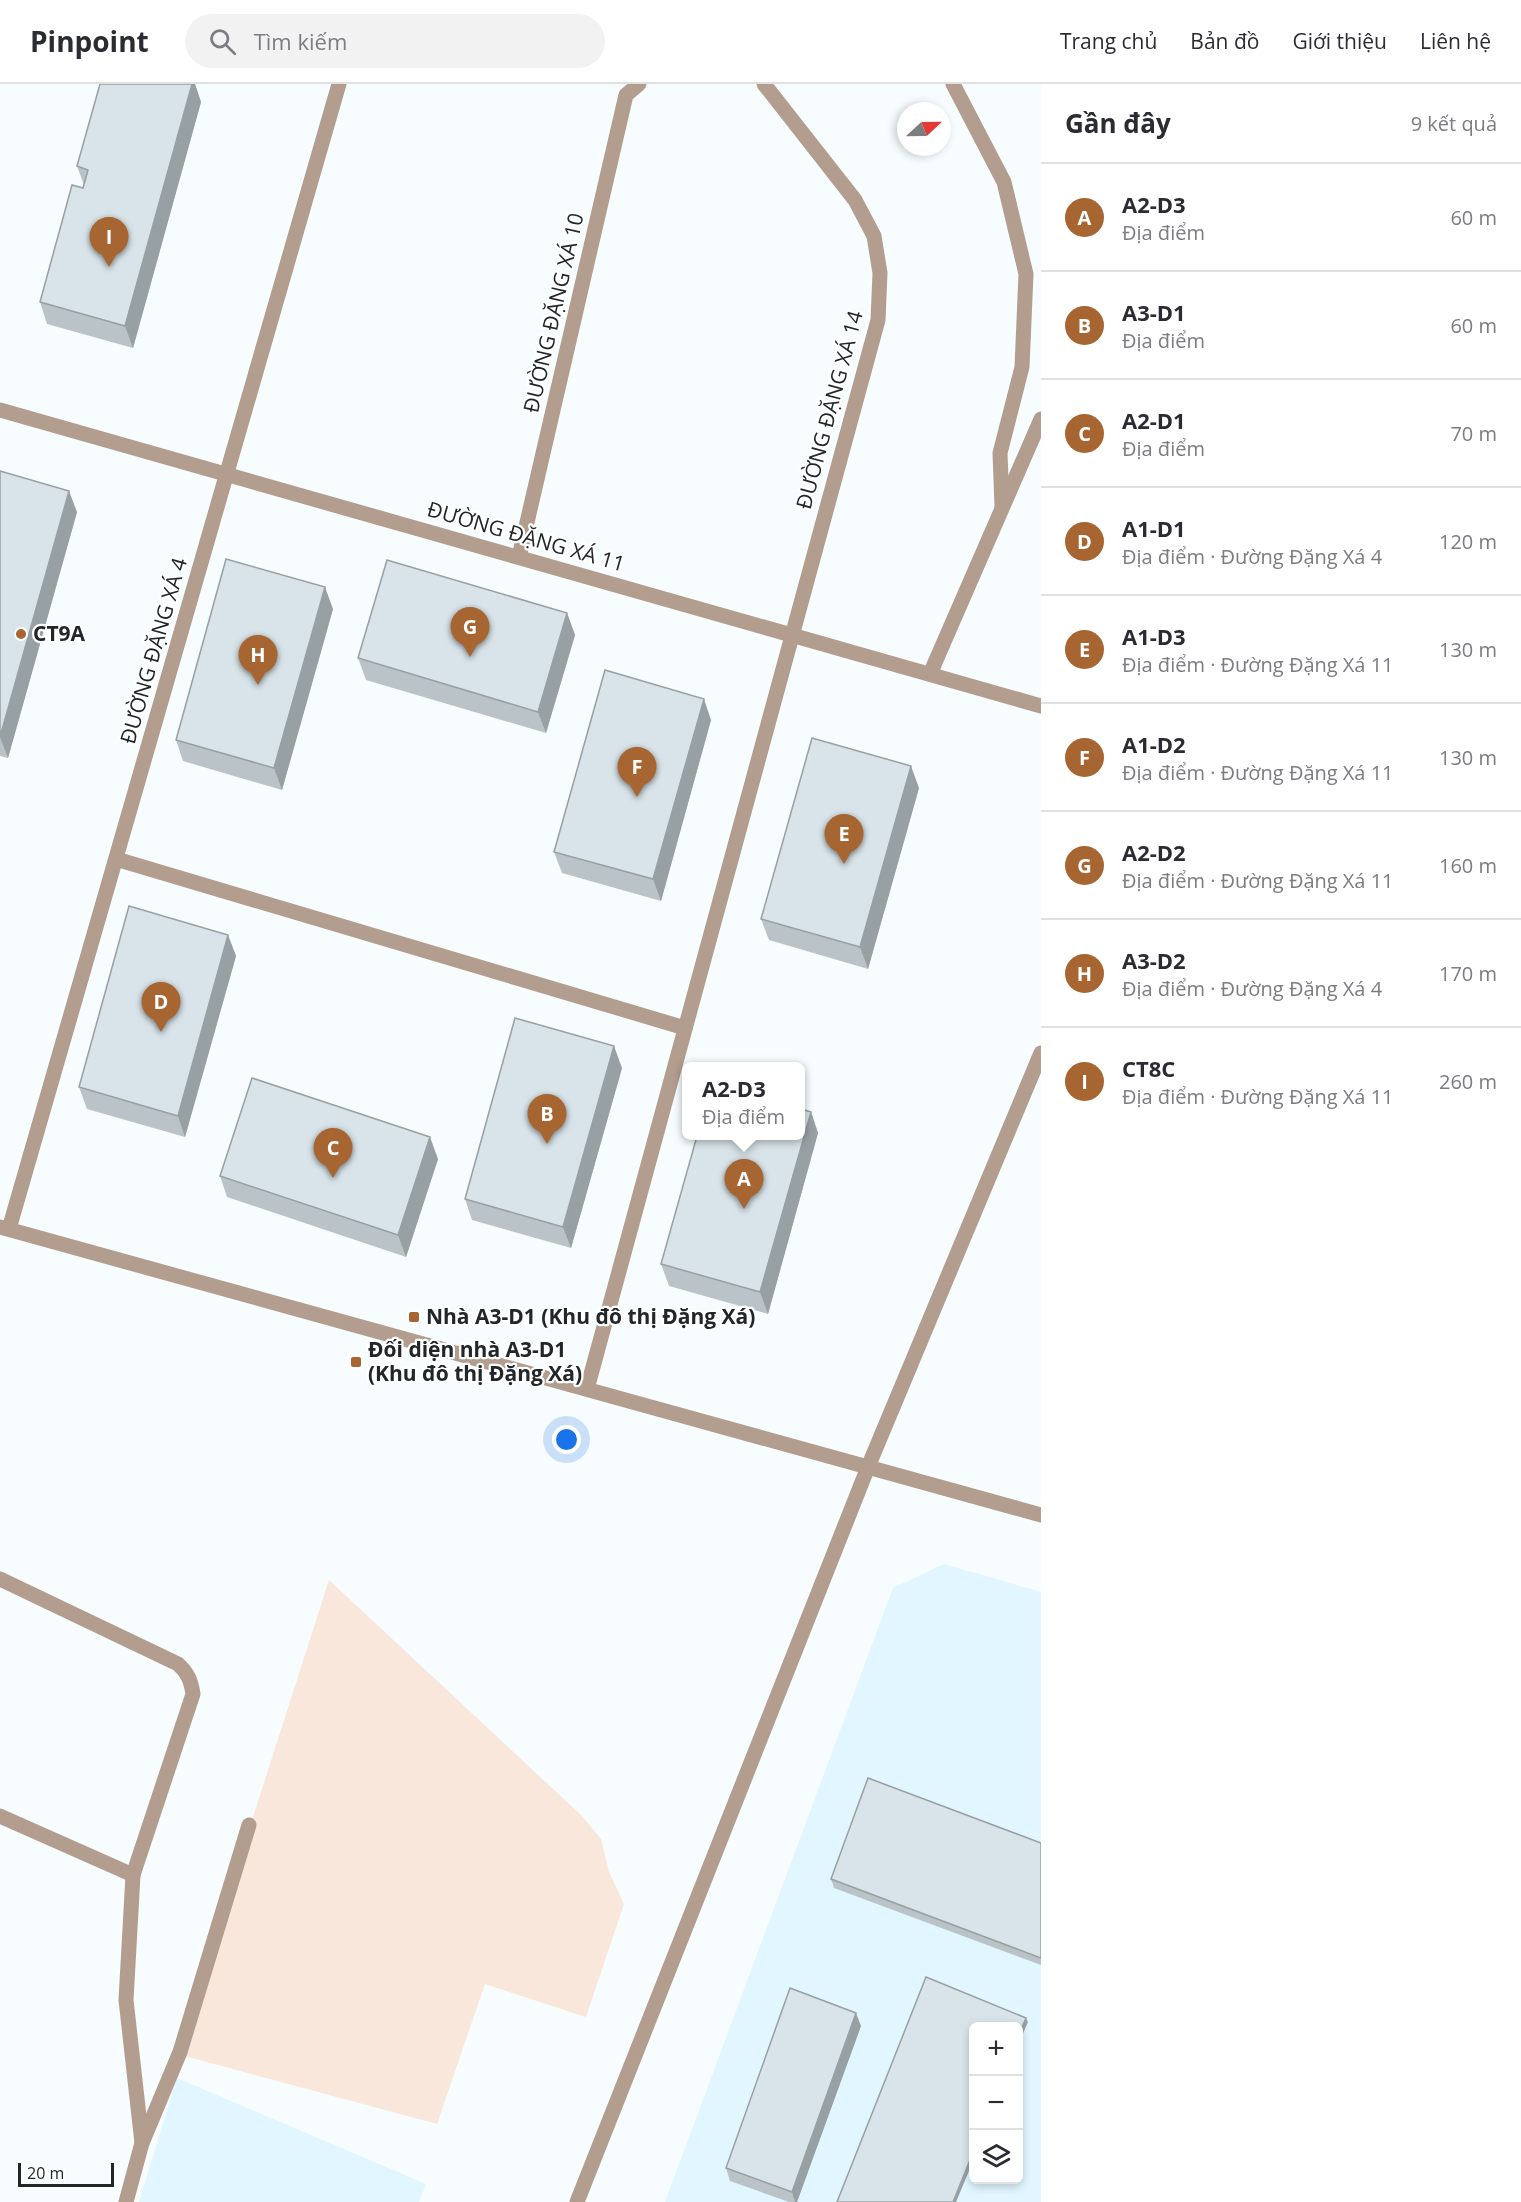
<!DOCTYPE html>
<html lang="vi">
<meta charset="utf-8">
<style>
body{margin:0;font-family:"Open Sans",sans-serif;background:#f2f2f3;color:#2b2b33}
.controls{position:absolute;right:18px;bottom:18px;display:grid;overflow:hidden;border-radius:9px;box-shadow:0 3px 9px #0003}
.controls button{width:54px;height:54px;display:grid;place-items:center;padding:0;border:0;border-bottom:2px solid #e1e1e2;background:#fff;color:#2b2b33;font:30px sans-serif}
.compass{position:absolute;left:897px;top:18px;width:54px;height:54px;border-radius:50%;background:#fff;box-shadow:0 3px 9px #0003;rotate:68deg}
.scale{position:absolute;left:18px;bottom:15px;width:96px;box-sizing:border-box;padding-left:6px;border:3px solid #212628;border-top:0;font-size:16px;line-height:21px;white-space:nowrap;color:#212628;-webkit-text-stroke:4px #fff;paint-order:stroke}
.you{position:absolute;left:567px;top:1356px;width:21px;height:21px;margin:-15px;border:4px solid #fff;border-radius:50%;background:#1a73e8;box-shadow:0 0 0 9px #1a73e833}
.badge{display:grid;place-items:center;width:39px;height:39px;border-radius:50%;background:#a76531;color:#fff;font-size:20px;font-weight:700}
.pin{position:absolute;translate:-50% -50px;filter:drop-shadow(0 2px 3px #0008)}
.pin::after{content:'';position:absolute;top:32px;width:21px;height:18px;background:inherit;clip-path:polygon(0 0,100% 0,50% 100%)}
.popup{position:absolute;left:682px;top:978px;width:123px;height:78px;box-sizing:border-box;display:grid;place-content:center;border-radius:9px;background:#fff;filter:drop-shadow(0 2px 4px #0005);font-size:20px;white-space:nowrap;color:#7c7c81}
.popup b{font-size:22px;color:#2b2b33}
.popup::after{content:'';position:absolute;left:50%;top:100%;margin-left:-12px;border:12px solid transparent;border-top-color:#fff}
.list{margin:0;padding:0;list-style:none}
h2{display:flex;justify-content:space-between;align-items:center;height:78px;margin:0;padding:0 24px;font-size:26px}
h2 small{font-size:20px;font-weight:400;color:#7c7c81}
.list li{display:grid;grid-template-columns:39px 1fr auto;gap:18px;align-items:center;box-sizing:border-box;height:108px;padding:0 24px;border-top:2px solid #e1e1e2}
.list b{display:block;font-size:22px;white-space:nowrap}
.list p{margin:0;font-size:20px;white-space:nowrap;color:#7c7c81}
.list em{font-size:20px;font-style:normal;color:#7c7c81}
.icon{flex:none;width:33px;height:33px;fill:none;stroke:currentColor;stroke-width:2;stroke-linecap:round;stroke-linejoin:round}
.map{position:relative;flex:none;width:1041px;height:2118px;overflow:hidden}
header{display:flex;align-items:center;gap:36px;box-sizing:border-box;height:84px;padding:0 30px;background:#fff;border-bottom:2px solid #e1e1e2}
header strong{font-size:28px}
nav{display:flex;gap:33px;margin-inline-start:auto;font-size:21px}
.search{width:420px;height:54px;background:#f2f2f3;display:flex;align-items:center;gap:15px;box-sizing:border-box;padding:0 21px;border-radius:33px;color:#7c7c81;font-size:22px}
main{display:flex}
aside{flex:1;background:#fff}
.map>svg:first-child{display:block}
.built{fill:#e1f6ff;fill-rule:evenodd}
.green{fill:#f9e7db}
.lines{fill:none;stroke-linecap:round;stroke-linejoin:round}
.service{stroke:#b29d8f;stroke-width:15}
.minor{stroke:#b29d8f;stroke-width:15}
.tertiary{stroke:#b29d8f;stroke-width:15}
.wall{fill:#bac4c8}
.shaded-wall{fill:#97a0a3}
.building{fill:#d8e4e9;stroke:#97a0a3;stroke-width:1.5}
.poi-dot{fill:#a76531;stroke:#fff;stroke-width:2}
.labels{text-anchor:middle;stroke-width:4.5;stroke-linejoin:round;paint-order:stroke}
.street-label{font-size:21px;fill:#212628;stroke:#fff}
.poi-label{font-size:21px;font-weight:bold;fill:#212628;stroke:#fff;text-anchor:start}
</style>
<header>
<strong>Pinpoint</strong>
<div class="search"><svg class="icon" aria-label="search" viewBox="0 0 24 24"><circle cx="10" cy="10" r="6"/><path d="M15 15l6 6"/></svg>Tìm kiếm</div>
<nav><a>Trang chủ</a><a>Bản đồ</a><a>Giới thiệu</a><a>Liên hệ</a></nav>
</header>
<main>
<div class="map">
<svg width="1041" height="2118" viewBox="0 0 1041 2118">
<rect width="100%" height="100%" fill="#f7fcfe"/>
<g class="built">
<path d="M944,1480L1041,1508V2118H665L893,1504ZM974,1942H1018V2096H974Z"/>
<path d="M177,1994L426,2100L419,2118H139Z"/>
</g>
<path class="green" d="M329,1496L582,1732L601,1755L609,1788L624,1820L586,1933L485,1900L437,2040L177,1970Z"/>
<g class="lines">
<g class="service">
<path d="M0,1495L178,1580C188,1589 191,1597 193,1610L133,1791L126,1916L142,2059"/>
<path d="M0,1732L133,1791"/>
<path d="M126,2118L142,2059L180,1968L249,1741"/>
</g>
<g class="minor">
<path d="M953,0L1004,98L1026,190L1022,283L1000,369L1002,423"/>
<path d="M0,326L1041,622"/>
<path d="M519,473L626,11L639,0"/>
<path d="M930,590L1041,335"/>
<path d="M116,775L685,944"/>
<path d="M9,1145L339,0"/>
<path d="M587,1305L878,236L880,189L874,152L855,116L764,0"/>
</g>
<g class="tertiary">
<path d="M0,1143L1041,1431"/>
<path d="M577,2118L868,1383L1041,969"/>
</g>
</g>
<g class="wall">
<path d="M100,0H195L201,18L133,264L47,240L40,218L84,101L77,82Z"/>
<path d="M0,387L77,428L8,674L0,672Z"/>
<path d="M333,525L282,706L183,677L176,656Z"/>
<path d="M567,529L575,551L546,649L366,596L358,574Z"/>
<path d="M711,636L661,817L562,789L554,768Z"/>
<path d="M919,704L868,885L769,856L761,835Z"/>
<path d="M228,851L236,872L185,1053L87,1025L79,1003Z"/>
<path d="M622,984L571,1164L472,1136L465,1115Z"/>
<path d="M811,1028L818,1049L768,1230L669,1202L661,1180Z"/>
<path d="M438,1075L406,1173L227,1113L220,1092Z"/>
<path d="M1041,1759V1881L834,1804L831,1795Z"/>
<path d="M861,1942L797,2118H789L730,2097L726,2084Z"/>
</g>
<g class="shaded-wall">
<path d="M192,0H195L201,18L133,264L125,242Z"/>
<path d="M69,407L77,428L8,674L0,653Z"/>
<path d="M325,503L333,525L282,706L274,684Z"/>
<path d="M567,529L575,551L546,649L538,628Z"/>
<path d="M704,615L711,636L661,817L653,795Z"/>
<path d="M911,682L919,704L868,885L860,863Z"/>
<path d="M228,851L236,872L185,1053L178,1032Z"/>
<path d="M614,962L622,984L571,1164L563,1143Z"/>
<path d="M811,1028L818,1049L768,1230L760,1208Z"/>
<path d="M430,1053L438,1075L406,1173L398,1151Z"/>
<path d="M856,1929L861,1942L797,2118H795L792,2108Z"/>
<path d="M1026,1934L1028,1938L1018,1961V1952Z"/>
<path d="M974,2066V2075L956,2118H953Z"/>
</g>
<g class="building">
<path d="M100,0H192L125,242L40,218L72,101L83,104L88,86L77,82Z"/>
<path d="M0,387L69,407L0,653Z"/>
<path d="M226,475L325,503L274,684L176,656Z"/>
<path d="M387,476L567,529L538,628L358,574Z"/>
<path d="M605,586L704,615L653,795L554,768Z"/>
<path d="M812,654L911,682L860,863L761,835Z"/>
<path d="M129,822L228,851L178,1032L79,1003Z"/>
<path d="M515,934L614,962L563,1143L465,1115Z"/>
<path d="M252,994L430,1053L398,1151L220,1092Z"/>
<path d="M801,1025L811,1028L760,1208L661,1180L697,1052H801Z"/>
<path d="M868,1694L1041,1759V1874L831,1795Z"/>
<path d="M926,1893L1026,1934L1018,1952V1942H974V2066L953,2118H837Z"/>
<path d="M790,1904L856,1929L792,2108L726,2084Z"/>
</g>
<g class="poi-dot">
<circle cx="21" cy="550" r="6"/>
<rect x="408" y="1227" width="12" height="12" rx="3"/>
<rect x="350" y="1272" width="12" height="12" rx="3"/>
</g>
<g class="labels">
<g class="street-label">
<text transform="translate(554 229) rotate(-77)" y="7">ĐƯỜNG ĐẶNG XÁ 10</text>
<text transform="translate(830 326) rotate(-75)" y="7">ĐƯỜNG ĐẶNG XÁ 14</text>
<text transform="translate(526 453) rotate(16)" y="7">ĐƯỜNG ĐẶNG XÁ 11</text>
<text transform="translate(154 567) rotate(-74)" y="7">ĐƯỜNG ĐẶNG XÁ 4</text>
</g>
<g class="poi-label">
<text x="33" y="557">CT9A</text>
<text x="426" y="1240">Nhà A3-D1 (Khu đô thị Đặng Xá)</text>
<text x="368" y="1273">Đối diện nhà A3-D1<tspan x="368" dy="24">(Khu đô thị Đặng Xá)</tspan></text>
</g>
</g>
</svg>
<div class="controls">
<button>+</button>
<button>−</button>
<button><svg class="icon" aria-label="layers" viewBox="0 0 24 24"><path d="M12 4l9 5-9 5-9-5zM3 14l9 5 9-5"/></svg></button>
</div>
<svg class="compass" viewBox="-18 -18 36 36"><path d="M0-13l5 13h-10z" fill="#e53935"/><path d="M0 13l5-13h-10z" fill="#7c7c81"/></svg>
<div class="scale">20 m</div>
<div class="you"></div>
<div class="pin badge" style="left:744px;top:1125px">A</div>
<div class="popup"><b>A2-D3</b>Địa điểm</div>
<div class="pin badge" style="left:547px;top:1060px">B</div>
<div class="pin badge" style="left:333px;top:1094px">C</div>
<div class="pin badge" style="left:161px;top:948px">D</div>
<div class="pin badge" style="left:844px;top:780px">E</div>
<div class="pin badge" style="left:637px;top:713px">F</div>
<div class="pin badge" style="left:470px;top:573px">G</div>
<div class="pin badge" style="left:258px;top:601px">H</div>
<div class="pin badge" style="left:109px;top:183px">I</div>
</div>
<aside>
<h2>Gần đây<small>9 kết quả</small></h2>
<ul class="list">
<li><span class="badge">A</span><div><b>A2-D3</b><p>Địa điểm</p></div><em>60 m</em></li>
<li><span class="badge">B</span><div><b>A3-D1</b><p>Địa điểm</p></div><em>60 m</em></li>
<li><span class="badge">C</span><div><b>A2-D1</b><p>Địa điểm</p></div><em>70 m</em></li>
<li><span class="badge">D</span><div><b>A1-D1</b><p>Địa điểm · Đường Đặng Xá 4</p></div><em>120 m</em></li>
<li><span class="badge">E</span><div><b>A1-D3</b><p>Địa điểm · Đường Đặng Xá 11</p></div><em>130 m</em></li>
<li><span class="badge">F</span><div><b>A1-D2</b><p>Địa điểm · Đường Đặng Xá 11</p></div><em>130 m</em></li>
<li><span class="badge">G</span><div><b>A2-D2</b><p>Địa điểm · Đường Đặng Xá 11</p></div><em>160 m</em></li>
<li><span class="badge">H</span><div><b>A3-D2</b><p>Địa điểm · Đường Đặng Xá 4</p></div><em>170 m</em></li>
<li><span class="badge">I</span><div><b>CT8C</b><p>Địa điểm · Đường Đặng Xá 11</p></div><em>260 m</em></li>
</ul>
</aside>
</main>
